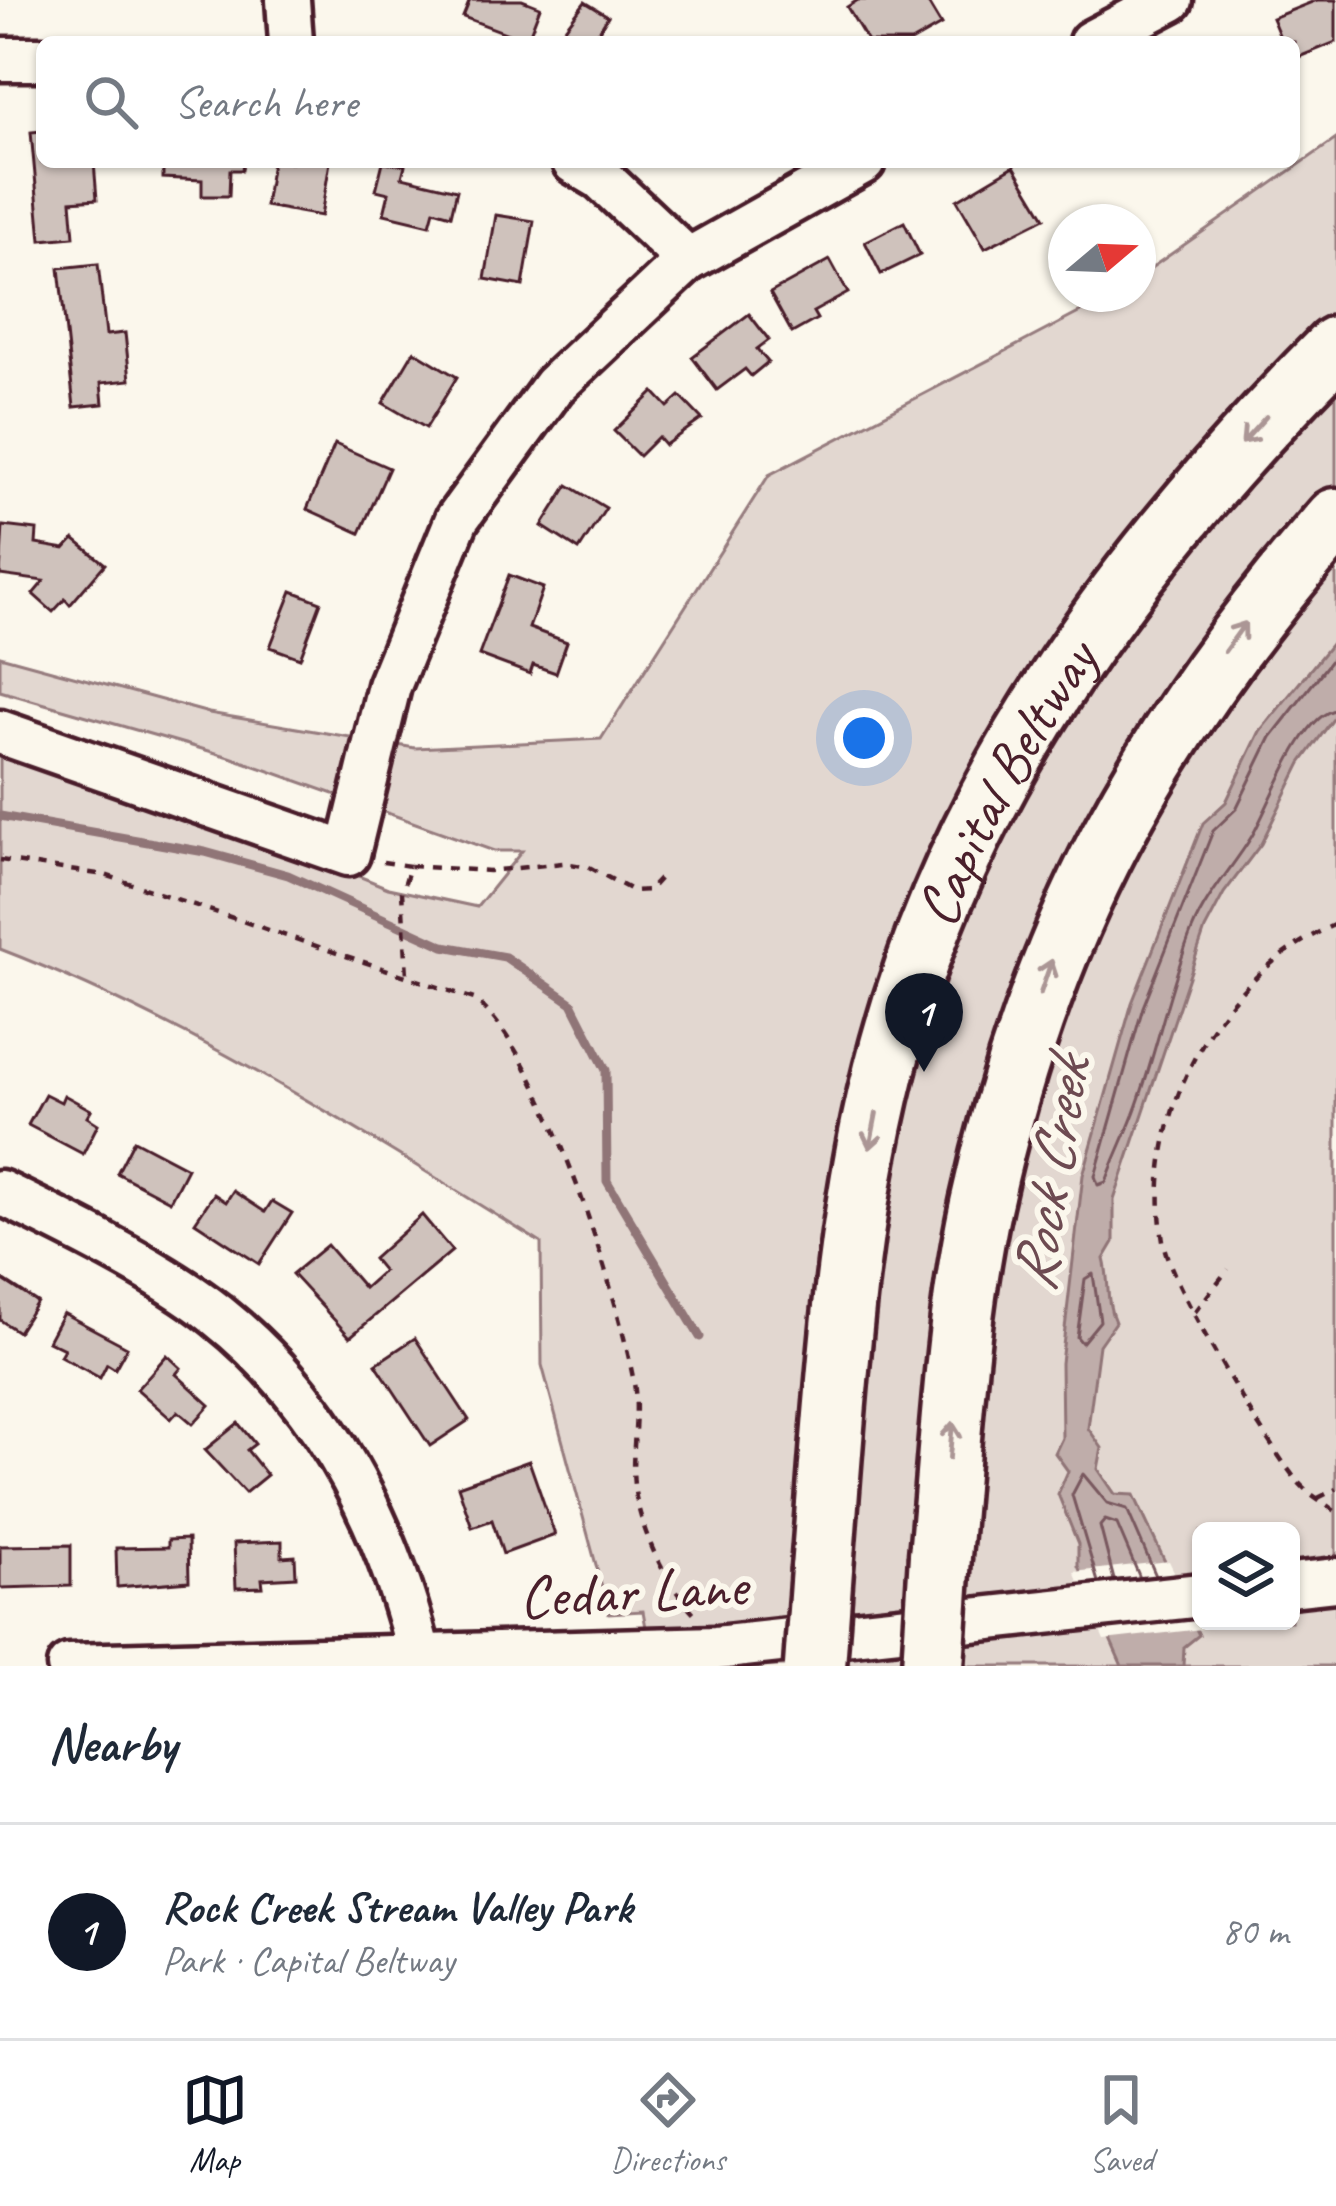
<!DOCTYPE html>
<meta charset="utf-8">
<style>
body{margin:0;font-family:Caveat,sans-serif;background:#f6f6f7;color:#1f2937}
.controls{position:absolute;right:36px;bottom:36px;display:grid;overflow:hidden;border-radius:18px;box-shadow:0 3px 9px #0004}
.controls button{width:108px;height:108px;display:grid;place-items:center;padding:0;border:0;border-bottom:3px solid #e0e1e3;background:#fff;color:#1f2937;font:60px sans-serif}
.compass{position:absolute;left:1048px;top:204px;width:108px;height:108px;border-radius:50%;background:#fff;box-shadow:0 3px 9px #0004;rotate:71deg}
.you{position:absolute;left:864px;top:738px;width:42px;height:42px;margin:-30px;border:9px solid #fff;border-radius:50%;background:#1a73e8;box-shadow:0 0 0 18px #1a73e833}
.badge{display:grid;place-items:center;width:78px;height:78px;border-radius:50%;background:#111827;color:#fff;font-size:39px;font-weight:700}
.pin{position:absolute;translate:-50% -99px;filter:drop-shadow(0 3px 6px #0008)}
.pin::after{content:'';position:absolute;top:63px;width:42px;height:36px;background:inherit;clip-path:polygon(0 0,100% 0,50% 100%)}
.list{margin:0;padding:0;list-style:none}
h2{display:flex;justify-content:space-between;align-items:center;height:156px;margin:0;padding:0 48px;font-size:51px}
h2 small{font-size:39px;font-weight:400;color:#747a83}
.list li{display:grid;grid-template-columns:78px 1fr auto;gap:36px;align-items:center;box-sizing:border-box;height:216px;padding:0 48px;border-top:3px solid #e0e1e3}
.list b{display:block;font-size:45px;white-space:nowrap}
.list p{margin:0;font-size:39px;white-space:nowrap;color:#747a83}
.list em{font-size:39px;font-style:normal;color:#747a83}
.icon{flex:none;width:66px;height:66px;fill:none;stroke:currentColor;stroke-width:2;stroke-linecap:round;stroke-linejoin:round}
.map{position:relative;flex:none;width:1336px;height:1666px;overflow:hidden}
.search{position:absolute;background:#fff;box-shadow:0 3px 9px #0004;left:36px;right:36px;top:36px;height:132px;display:flex;align-items:center;gap:30px;box-sizing:border-box;padding:0 42px;border-radius:18px;color:#747a83;font-size:45px}
.sheet{height:372px;background:#fff}
nav{display:flex;justify-content:space-around;align-items:center;box-sizing:border-box;height:168px;border-top:3px solid #e0e1e3;background:#fff;font-size:33px;color:#747a83}
nav a{display:grid;justify-items:center;gap:6px}
nav .on{color:#111827}
.map>svg:first-child{display:block}
.green{fill:#e2d7d0;stroke:#967b7e;stroke-width:3;fill-rule:evenodd}
.water{fill:#bfadaa;stroke:#907477;stroke-width:3}
.pier{fill:#fbf7ec}
.lines{fill:none;stroke-linecap:round;stroke-linejoin:round}
.shore{stroke:#79585e;stroke-width:3}
.stream{stroke:#907477;stroke-width:9}
.building{fill:#cfc2bc;stroke:#4a1f2b;stroke-width:3}
.minor-casing{stroke:#4a1f2b;stroke-width:51}
.highway-casing{stroke:#4a1f2b;stroke-width:69}
.path{stroke:#4a1f2b;stroke-width:4.5;stroke-dasharray:9 9;stroke-linecap:butt}
.minor{stroke:#fbf7ec;stroke-width:42}
.highway{stroke:#fbf7ec;stroke-width:60}
.highway-bridge-casing{stroke:#4a1f2b;stroke-width:69;stroke-linecap:butt}
.highway-bridge{stroke:#fbf7ec;stroke-width:60}
.oneway{stroke:#ab9695}
.labels{text-anchor:middle;stroke-width:12;stroke-linejoin:round;paint-order:stroke}
.street-label{font-size:60px;fill:#4a1f2b;stroke:#fbf7ec}
.water-label{font-size:63px;font-style:italic;fill:#6d4a51;stroke:#fbf7ec}
</style>
<div class="map">
<svg width="1336" height="1666" viewBox="0 0 1336 1666">
<rect width="100%" height="100%" fill="#fbf7ec"/>
<filter id="ink" filterUnits="userSpaceOnUse"><feTurbulence type="fractalNoise" baseFrequency=".00833" numOctaves="2"/><feDisplacementMap in="SourceGraphic" scale="24" xChannelSelector="R" yChannelSelector="G"/><feConvolveMatrix kernelMatrix="1 2 1 2 8 2 1 2 1" color-interpolation-filters="sRGB"/></filter>
<g filter="url(#ink)">
<path class="green" d="M1336,139V1666H653L643,1611L609,1613L542,1365L541,1243C367,1135 192,1023 0,949V757L250,832L388,888L477,907L522,851H494L230,757L0,691V656L209,713L415,748L601,739L769,475L1115,294H1138V277ZM1201,1531H1291V1621H1201Z"/>
<path class="water" d="M1336,638V715L1301,763L1261,844L1224,893L1205,929L1114,1200V1242L1104,1259C1110,1281 1105,1300 1115,1322L1099,1345L1088,1428L1102,1448L1098,1469L1115,1494L1134,1495L1199,1635L1184,1647L1183,1666H1122L1078,1566V1544L1058,1494L1068,1471L1055,1453L1062,1438L1061,1363L1083,1175L1132,1003L1203,823L1226,802L1260,731Z"/>
<path class="pier" d="M1169,1561L1202,1629L1104,1640L1074,1572Z"/>
<g class="lines">
<g class="shore">
<path d="M1336,654L1271,737L1236,809L1213,831L1143,1007L1095,1176L1098,1185L1106,1182C1115,1156 1128,1131 1137,1105C1158,1046 1169,987 1192,930C1207,894 1232,869 1252,836C1269,808 1302,713 1336,710"/>
<path d="M1093,1274L1100,1321L1082,1343L1077,1337L1085,1279Z"/>
<path d="M1114,1580L1100,1526L1105,1520L1117,1524L1140,1578"/>
<path d="M1098,1582L1072,1495L1083,1474L1107,1503L1127,1509L1156,1576"/>
</g>
<path class="stream" d="M0,816L205,852L288,875L444,946L505,957L572,1003L606,1070L607,1181L700,1337"/>
</g>
<g class="building">
<path d="M470,0H522L540,7L527,41L463,17Z"/>
<path d="M858,0H926L941,25L911,42H868L847,7Z"/>
<path d="M1317,0H1336V42L1294,59V42H1282L1272,18Z"/>
<path d="M585,2L608,16L597,34L609,42H554Z"/>
<path d="M42,131V162H94L97,199L71,201L74,237L41,240L31,132Z"/>
<path d="M163,162H243L242,170H230L229,196H202V180L163,178Z"/>
<path d="M272,162H330L321,216L265,206Z"/>
<path d="M383,162L405,165L402,177L457,190L451,215L434,210L430,225L384,214L389,193L376,190Z"/>
<path d="M1014,166L1045,218L985,248L957,200Z"/>
<path d="M496,215L534,221L523,286L485,279Z"/>
<path d="M904,222L920,255L881,274L865,242Z"/>
<path d="M830,260L848,293L813,312L817,319L792,333L770,293Z"/>
<path d="M98,264L106,335L125,333L130,380L101,383L103,404L74,407L59,268Z"/>
<path d="M749,314L769,340L757,349L768,362L751,376L745,369L717,390L692,357Z"/>
<path d="M414,351L457,377L426,428L383,403Z"/>
<path d="M654,392L668,407L680,396L702,419L665,445L658,437L639,456L614,431Z"/>
<path d="M335,444L389,468L360,533L307,509Z"/>
<path d="M568,485L606,508L579,550L542,526Z"/>
<path d="M3,526L37,530L36,544L65,549L74,539L105,564L70,605L65,599L53,612L33,594L44,581L0,575Z"/>
<path d="M509,575L543,588L529,628L567,642L556,673L533,665L530,674L479,655Z"/>
<path d="M292,591L321,602L300,658L270,647Z"/>
<path d="M45,1094L61,1102L64,1095L91,1110L87,1117L98,1124L83,1154L28,1125Z"/>
<path d="M134,1140L187,1168L170,1201L117,1173Z"/>
<path d="M233,1191L265,1212L272,1201L292,1213L259,1264L195,1222L214,1194L226,1202Z"/>
<path d="M422,1215L452,1251L350,1337L292,1274L327,1245L364,1288L383,1271L373,1259Z"/>
<path d="M0,1278L37,1302L18,1332L0,1320Z"/>
<path d="M63,1313L127,1347L115,1369L107,1364L100,1378L60,1356L64,1349L48,1341Z"/>
<path d="M415,1338L469,1420L430,1446L376,1364Z"/>
<path d="M167,1355L181,1368L176,1374L210,1405L193,1424L178,1411L171,1419L137,1389Z"/>
<path d="M238,1423L255,1444L247,1450L267,1475L245,1493L205,1450Z"/>
<path d="M529,1461L555,1535L503,1554L492,1520L472,1527L458,1486Z"/>
<path d="M188,1539L189,1581L117,1587L116,1548L168,1547V1540Z"/>
<path d="M282,1541V1557L295,1556L296,1577L262,1579L263,1587L236,1588L234,1543Z"/>
<path d="M71,1545V1586L0,1588V1546Z"/>
</g>
<g class="lines">
<defs>
<g id="minor">
<path d="M288,0L291,42"/>
<path d="M1091,42L1171,0"/>
<path d="M0,59H42"/>
<path d="M574,162L601,178L688,260"/>
<path d="M0,732L348,854L389,686L457,519L554,386L688,260L863,162"/>
<path d="M0,1192C64,1223 162,1271 217,1315C328,1403 390,1530 422,1666"/>
<path d="M1291,1585L1336,1580"/>
<path d="M69,1666L716,1648L1201,1595"/>
</g>
<g id="highway">
<path d="M940,1556C951,1439 956,1319 981,1204C1041,928 1151,729 1336,519"/>
<path id="s1" d="M822,1569C836,1395 844,1215 891,1045C968,768 1136,548 1336,347"/>
</g>
</defs>
<use href="#minor" class="minor-casing"/>
<use href="#highway" class="highway-casing"/>
<g class="path">
<path d="M0,860L105,875L474,999C543,1051 618,1294 634,1383C640,1419 629,1457 635,1492C643,1536 665,1583 695,1614"/>
<path d="M383,862L410,866L402,892L407,975"/>
<path d="M410,866L489,871L563,863L589,867L633,891L649,890L662,876"/>
<path d="M1336,924C1216,976 1140,1115 1164,1246C1172,1286 1271,1453 1300,1484C1310,1495 1325,1503 1336,1512"/>
<path d="M1195,1312L1228,1269"/>
<path d="M1318,1498L1336,1489"/>
</g>
<use href="#minor" class="minor"/>
<use href="#highway" class="highway"/>
<defs>
<g id="highway-bridge">
<path d="M815,1666L822,1569"/>
<path d="M933,1666L940,1556"/>
</g>
</defs>
<use href="#highway-bridge" class="highway-bridge-casing"/>
<use href="#highway-bridge" class="highway-bridge"/>
</g>
<defs><path id="oneway-shaft" d="M-6 0H5M1.5-3L5.5 0L1.5 3" fill="none" stroke-width="1.6" stroke-linecap="round" stroke-linejoin="round" transform="scale(3)"/></defs>
<g class="oneway">
<use href="#oneway-shaft" transform="translate(1254 430) rotate(132)"/>
<use href="#oneway-shaft" transform="translate(1235 637) rotate(-54)"/>
<use href="#oneway-shaft" transform="translate(1046 977) rotate(-71)"/>
<use href="#oneway-shaft" transform="translate(873 1131) rotate(101)"/>
<use href="#oneway-shaft" transform="translate(951 1440) rotate(-85)"/>
</g>
</g>
<g class="labels">
<g class="street-label">
<text dy="21" stroke="none"><textPath href="#s1" startOffset="816">Capital Beltway</textPath></text>
<text transform="translate(633 1590) rotate(-3)" y="21">Cedar Lane</text>
</g>
<g class="water-label">
<text transform="translate(1049 1175) rotate(-81)" y="22">Rock Creek</text>
</g>
</g>
</svg>
<div class="controls">
<button><svg class="icon" aria-label="layers" viewBox="0 0 24 24"><path d="M12 4l9 5-9 5-9-5zM3 14l9 5 9-5"/></svg></button>
</div>
<svg class="compass" viewBox="-18 -18 36 36"><path d="M0-13l5 13h-10z" fill="#e53935"/><path d="M0 13l5-13h-10z" fill="#747a83"/></svg>
<div class="you"></div>
<div class="pin badge" style="left:924px;top:1072px">1</div>
<div class="search"><svg class="icon" aria-label="search" viewBox="0 0 24 24"><circle cx="10" cy="10" r="6"/><path d="M15 15l6 6"/></svg>Search here</div>
</div>
<section class="sheet">
<h2>Nearby<small></small></h2>
<ul class="list">
<li><span class="badge">1</span><div><b>Rock Creek Stream Valley Park</b><p>Park · Capital Beltway</p></div><em>80 m</em></li>
</ul>
</section>
<nav>
<a class="on"><svg class="icon" aria-label="map" viewBox="0 0 24 24"><path d="M3 6l6-2 6 2 6-2v14l-6 2-6-2-6 2zM9 4v14M15 6v14"/></svg>Map</a>
<a><svg class="icon" aria-label="directions" viewBox="0 0 24 24"><path d="M12 3l9 9-9 9-9-9zM9 14v-3h6M13 9l2 2-2 2"/></svg>Directions</a>
<a><svg class="icon" aria-label="saved" viewBox="0 0 24 24"><path d="M7 4h10v16l-5-4-5 4z"/></svg>Saved</a>
</nav>
